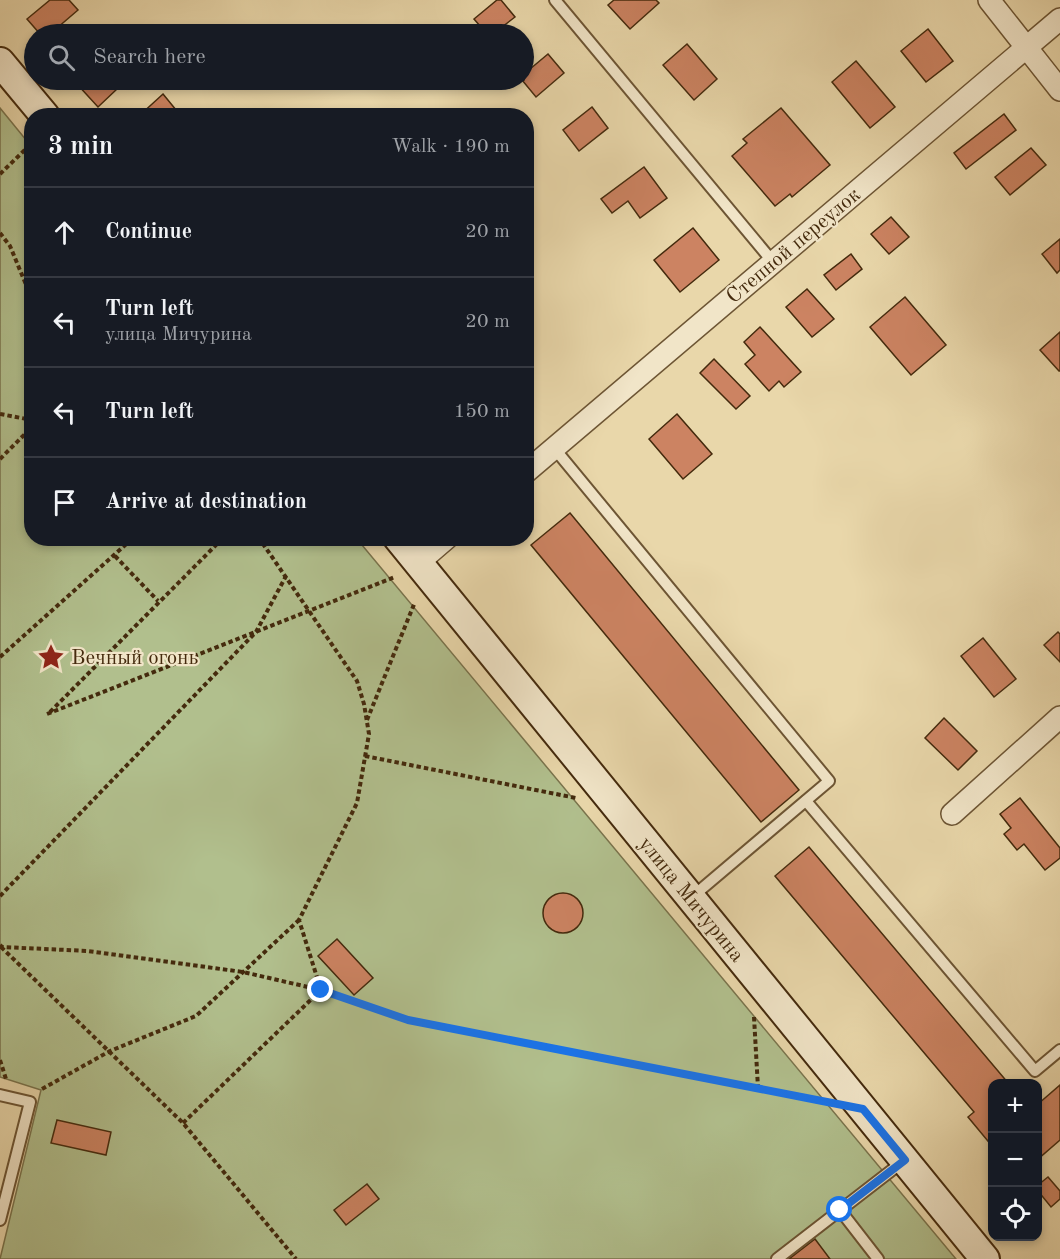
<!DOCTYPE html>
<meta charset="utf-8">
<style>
body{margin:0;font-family:"Old Standard TT",serif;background:#20242c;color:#f1f3f6}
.controls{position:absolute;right:18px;bottom:18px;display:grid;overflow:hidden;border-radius:12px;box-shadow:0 3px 9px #0003}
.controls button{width:54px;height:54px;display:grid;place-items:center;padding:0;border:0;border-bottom:2px solid #363941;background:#171b24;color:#f1f3f6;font:30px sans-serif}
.stop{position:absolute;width:18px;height:18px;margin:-14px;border:4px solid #1a73e8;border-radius:50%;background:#fff}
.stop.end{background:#1a73e8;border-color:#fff;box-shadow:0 2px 6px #0008}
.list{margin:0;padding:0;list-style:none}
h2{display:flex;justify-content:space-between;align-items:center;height:78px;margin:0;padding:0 24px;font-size:26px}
h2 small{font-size:20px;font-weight:400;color:#9ea1a6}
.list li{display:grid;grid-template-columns:39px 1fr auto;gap:18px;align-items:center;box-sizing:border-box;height:90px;padding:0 24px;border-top:2px solid #363941}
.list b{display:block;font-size:22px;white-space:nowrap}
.list p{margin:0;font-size:20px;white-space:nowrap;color:#9ea1a6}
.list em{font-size:20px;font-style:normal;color:#9ea1a6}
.icon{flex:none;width:33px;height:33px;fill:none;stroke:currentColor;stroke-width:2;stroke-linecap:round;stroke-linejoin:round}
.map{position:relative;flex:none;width:1060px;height:1259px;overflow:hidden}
.search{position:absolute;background:#171b24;box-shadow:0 3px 9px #0003;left:24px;top:24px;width:510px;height:66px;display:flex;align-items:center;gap:15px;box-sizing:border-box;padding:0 21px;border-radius:33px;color:#9ea1a6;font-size:22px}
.panel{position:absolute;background:#171b24;box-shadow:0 3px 9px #0003;left:24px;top:108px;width:510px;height:438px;border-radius:24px}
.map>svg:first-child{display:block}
.green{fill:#b1bf8d;stroke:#7a744d;stroke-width:1.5}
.building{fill:#cc8362;stroke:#442a0d;stroke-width:1.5}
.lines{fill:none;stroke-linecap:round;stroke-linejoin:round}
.service-casing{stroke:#6d5534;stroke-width:14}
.minor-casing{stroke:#6d5534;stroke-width:24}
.secondary-casing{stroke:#442a0d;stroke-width:32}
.path{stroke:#442a0d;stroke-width:4;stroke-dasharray:4.5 3;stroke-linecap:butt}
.service{stroke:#f1e5c8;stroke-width:10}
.minor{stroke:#f1e5c8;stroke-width:21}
.secondary{stroke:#f1e5c8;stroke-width:28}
.route{stroke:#1a73e8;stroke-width:8}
.labels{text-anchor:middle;stroke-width:4.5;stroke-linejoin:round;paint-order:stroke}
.street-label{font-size:21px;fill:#442a0d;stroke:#f1e5c8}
.poi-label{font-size:21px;fill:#442a0d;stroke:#f1e5c8;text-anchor:start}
</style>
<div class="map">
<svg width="1060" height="1259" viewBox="0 0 1060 1259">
<rect width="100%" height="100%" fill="#e9d7aa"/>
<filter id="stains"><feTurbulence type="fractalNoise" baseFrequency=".00333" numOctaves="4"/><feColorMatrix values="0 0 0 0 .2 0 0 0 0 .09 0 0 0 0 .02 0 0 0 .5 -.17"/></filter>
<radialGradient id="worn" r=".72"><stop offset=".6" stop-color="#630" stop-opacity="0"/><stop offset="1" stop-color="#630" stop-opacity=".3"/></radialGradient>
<path class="green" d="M0,108L31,146L32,538L357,539L956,1259H0L41,1090L0,1077Z"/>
<g class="building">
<path d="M50,0H69L78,10L50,34H40L27,19Z"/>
<path d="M497,0H501L515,17L493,34H487L474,19Z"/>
<path d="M614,0H656L659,3L630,29L608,5Z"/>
<path d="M928,29L953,61L926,82L901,51Z"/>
<path d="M687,44L717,79L694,100L663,65Z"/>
<path d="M548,54L564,73L536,97L522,80H524V74Z"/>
<path d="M856,61L895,107L870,128L832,82Z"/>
<path d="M82,80H114L111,82L117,89L98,107L77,84Z"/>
<path d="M163,94L181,116H139Z"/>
<path d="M592,107L608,128L579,151L563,130Z"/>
<path d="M781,108L830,165L792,197L790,194L775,206L732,156L747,143L743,139Z"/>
<path d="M1004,114L1016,130L966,169L954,153Z"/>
<path d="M1031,148L1046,165L1010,195L995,177Z"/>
<path d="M644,167L667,198L640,218L628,201L612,213L601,199Z"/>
<path d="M891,217L909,237L889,254L871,234Z"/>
<path d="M693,228L719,260L680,292L654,260Z"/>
<path d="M1060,239V270L1057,273L1042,254Z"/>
<path d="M851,254L862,269L836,290L824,275Z"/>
<path d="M807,289L834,319L812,337L786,307Z"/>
<path d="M905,297L946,345L911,375L870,327Z"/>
<path d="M760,327L801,372L784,387L779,381L769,391L745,364L755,355L744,342Z"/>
<path d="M1060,332V371H1059L1040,350Z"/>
<path d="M714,359L750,396L736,409L700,373Z"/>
<path d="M677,414L712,454L683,479L649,439Z"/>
<path d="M570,513L799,790L761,822L531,545Z"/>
<path d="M1058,632L1060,634V662L1044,645Z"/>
<path d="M983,638L1016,679L994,697L961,656Z"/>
<path d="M944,718L977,751L958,770L925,738Z"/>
<path d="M1020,798L1060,848V858L1045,870L1024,844L1017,850L1004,834L1011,828L1000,814Z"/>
<path d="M809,847L1009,1084H992V1146L968,1117L974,1112L775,876Z"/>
<circle cx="563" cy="913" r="20"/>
<path d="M337,939L373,978L354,995L318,956Z"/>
<path d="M1060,1085V1140L1038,1159V1104Z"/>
<path d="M57,1120L111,1132L106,1155L51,1143Z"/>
<path d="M1048,1177L1060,1191V1199L1051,1207L1038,1191V1185Z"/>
<path d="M367,1184L379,1199L346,1225L334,1210Z"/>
<path d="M815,1239L830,1259H789Z"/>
</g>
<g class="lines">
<defs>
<g id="service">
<path d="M555,0L773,262"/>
<path d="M554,448L829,781L692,897"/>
<path d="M806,801L1035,1071L1060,1050"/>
<path d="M0,1095L30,1102L0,1220"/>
<path d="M840,1210L878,1259"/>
<path d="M777,1259L905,1160"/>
</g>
<g id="minor">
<path d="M989,0L1060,90"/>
<path d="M526,472L1060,19"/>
<path d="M418,563L447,538"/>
<path d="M952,814L1060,717"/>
</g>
<g id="secondary">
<path d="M0,62L45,116"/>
<path d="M398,538L985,1259"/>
</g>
</defs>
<use href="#service" class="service-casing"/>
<use href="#minor" class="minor-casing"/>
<use href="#secondary" class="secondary-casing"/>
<g class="path">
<path d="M0,174L32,143"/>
<path d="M0,233L10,246L32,299"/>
<path d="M0,414L32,420"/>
<path d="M0,459L32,427"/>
<path d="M115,556L158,601"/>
<path d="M0,657L133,538"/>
<path d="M50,712L223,538"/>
<path d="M47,714L395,577"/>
<path d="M367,720L415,602"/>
<path d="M365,756L576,798"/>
<path d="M0,896L256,632L286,576"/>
<path d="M0,945L2,947L88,951L243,972L321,990L408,1020L821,1101"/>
<path d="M1,947L183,1123L296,1259"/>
<path d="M754,1017L758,1088"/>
<path d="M0,1060L6,1079"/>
<path d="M42,1089L110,1051L196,1016L299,920"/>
<path d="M183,1123L321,990L299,920L357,803L369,734L364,704L357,681L259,538"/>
</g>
<use href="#service" class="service"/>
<use href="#minor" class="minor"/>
<use href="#secondary" class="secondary"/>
</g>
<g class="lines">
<path class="route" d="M321,990L408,1020L863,1109L905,1160L840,1210"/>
</g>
<defs>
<symbol id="sight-bare" viewBox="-9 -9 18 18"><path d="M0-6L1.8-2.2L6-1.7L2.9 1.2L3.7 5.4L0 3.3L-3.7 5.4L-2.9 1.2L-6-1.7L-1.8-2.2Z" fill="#8f2418" stroke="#f1e5c8" stroke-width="2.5" paint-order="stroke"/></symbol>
</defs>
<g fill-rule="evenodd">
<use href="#sight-bare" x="32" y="638" width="38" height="38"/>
</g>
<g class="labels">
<g class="street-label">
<text transform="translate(793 245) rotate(-40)" y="7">Степной переулок</text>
<text transform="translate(692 899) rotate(51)" y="7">улица Мичурина</text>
</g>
<g class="poi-label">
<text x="71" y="664">Вечный огонь</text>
</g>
</g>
<rect width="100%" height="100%" filter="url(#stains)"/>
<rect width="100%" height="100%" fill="url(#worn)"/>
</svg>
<div class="controls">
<button>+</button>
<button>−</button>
<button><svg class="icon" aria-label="locate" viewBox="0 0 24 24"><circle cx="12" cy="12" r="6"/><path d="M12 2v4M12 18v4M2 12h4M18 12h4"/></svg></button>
</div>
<div class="stop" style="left:840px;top:1210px"></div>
<div class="stop end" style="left:321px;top:990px"></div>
<div class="search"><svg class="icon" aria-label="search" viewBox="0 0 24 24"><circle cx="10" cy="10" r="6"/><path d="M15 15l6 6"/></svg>Search here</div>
<section class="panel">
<h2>3 min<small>Walk · 190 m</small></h2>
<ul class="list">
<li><svg class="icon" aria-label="ahead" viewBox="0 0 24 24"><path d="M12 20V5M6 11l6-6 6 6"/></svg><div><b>Continue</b></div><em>20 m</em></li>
<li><svg class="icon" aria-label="left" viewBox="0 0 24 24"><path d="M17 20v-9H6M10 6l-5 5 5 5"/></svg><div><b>Turn left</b><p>улица Мичурина</p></div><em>20 m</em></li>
<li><svg class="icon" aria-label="left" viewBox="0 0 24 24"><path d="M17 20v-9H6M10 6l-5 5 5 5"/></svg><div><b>Turn left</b></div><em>150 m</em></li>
<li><svg class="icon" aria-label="arrive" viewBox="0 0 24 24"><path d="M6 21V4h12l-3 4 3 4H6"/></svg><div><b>Arrive at destination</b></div></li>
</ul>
</section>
</div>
